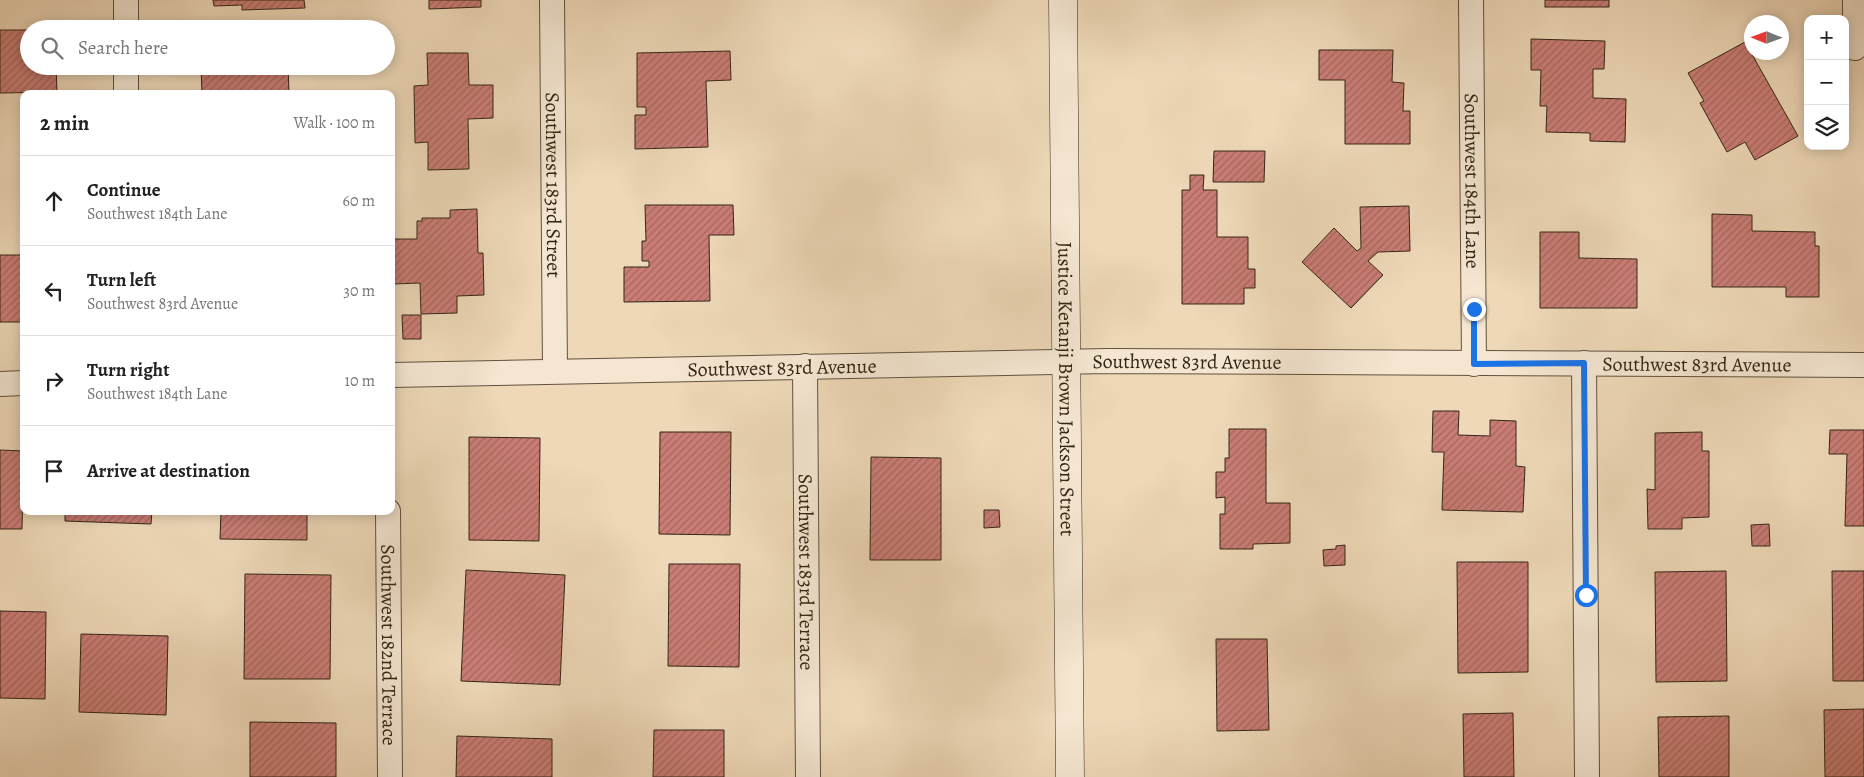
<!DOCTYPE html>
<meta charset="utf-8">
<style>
body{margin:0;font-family:Alegreya,serif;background:#f6f6f6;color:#222}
.controls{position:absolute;right:15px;top:15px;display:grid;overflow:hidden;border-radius:10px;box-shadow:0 2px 12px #0003}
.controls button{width:45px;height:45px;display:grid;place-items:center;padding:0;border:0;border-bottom:1px solid #e0e0e0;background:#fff;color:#222;font:25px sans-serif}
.compass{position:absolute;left:1744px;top:15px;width:45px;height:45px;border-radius:50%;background:#fff;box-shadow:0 2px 12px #0003;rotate:271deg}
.stop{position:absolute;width:15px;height:15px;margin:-11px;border:4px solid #1a73e8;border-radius:50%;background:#fff}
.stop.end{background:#1a73e8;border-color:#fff;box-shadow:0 1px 5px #0008}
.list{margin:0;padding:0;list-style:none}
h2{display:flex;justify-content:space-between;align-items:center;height:65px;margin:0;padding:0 20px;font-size:21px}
h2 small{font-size:16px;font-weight:400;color:#767676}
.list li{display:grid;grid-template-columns:32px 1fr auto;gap:15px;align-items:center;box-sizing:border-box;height:90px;padding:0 20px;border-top:1px solid #e0e0e0}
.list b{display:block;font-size:19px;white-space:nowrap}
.list p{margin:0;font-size:16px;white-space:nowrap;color:#767676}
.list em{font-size:16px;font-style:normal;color:#767676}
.icon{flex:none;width:28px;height:28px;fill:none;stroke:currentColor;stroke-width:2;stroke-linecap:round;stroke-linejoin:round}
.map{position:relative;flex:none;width:1864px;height:777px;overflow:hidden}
.search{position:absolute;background:#fff;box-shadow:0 2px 12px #0003;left:20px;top:20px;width:375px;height:55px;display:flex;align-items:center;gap:12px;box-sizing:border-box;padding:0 18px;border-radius:28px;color:#767676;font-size:19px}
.panel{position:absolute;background:#fff;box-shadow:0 2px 12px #0003;left:20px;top:90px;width:375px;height:425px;border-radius:10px}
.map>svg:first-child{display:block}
.building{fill:url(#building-hatch);stroke:#342616}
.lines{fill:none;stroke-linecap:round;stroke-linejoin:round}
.street-casing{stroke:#62523e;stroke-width:26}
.secondary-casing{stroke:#342616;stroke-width:29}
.street{stroke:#f4e6d1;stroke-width:24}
.secondary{stroke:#f4e6d1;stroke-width:28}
.route{stroke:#1a73e8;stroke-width:6}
.labels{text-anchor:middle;stroke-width:4;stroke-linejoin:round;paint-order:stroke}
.street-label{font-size:20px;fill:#342616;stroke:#f4e6d1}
</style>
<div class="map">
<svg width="1864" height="777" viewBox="0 0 1864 777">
<defs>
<pattern id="building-hatch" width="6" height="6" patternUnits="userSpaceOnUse" patternTransform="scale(1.25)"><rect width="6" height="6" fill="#ca7d75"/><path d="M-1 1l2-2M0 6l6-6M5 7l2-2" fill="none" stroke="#a5665f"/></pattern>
</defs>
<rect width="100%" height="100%" fill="#eed8b8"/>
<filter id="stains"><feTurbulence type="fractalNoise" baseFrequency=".004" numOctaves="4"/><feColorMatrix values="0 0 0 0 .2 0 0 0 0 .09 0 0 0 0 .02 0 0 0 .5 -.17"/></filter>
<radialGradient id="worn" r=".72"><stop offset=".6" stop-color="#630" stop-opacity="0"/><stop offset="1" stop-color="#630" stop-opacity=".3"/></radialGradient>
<g class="building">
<path d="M213,0H304L305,8L242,10V5L214,6Z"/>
<path d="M429,0H481V7L429,9Z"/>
<rect x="1545" y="0" width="64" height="7"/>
<path d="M0,30H29V66H56L57,92L0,93Z"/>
<path d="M1531,39L1605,41L1604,69H1593V98L1626,99L1625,142L1590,141V133L1546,132L1547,106H1540L1541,70H1531Z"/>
<path d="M1745,42L1798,136L1755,160L1745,142L1727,152L1700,103L1704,101L1688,73Z"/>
<path d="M1319,50H1393L1392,82L1404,83L1403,111H1410V144H1345V80H1319Z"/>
<path d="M730,51L731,80L706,81L708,147L635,149V115H646V107H637V53Z"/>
<path d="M427,53H468L469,85H493V118L468,119L469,169L428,170V142L415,143L414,86L428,85Z"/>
<path d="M201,66H288L289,94H202Z"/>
<path d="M1214,151H1265L1264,182H1213Z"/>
<path d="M1190,175H1204L1203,190H1217V237H1248V269H1255V288H1244V304H1182V190H1190Z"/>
<path d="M645,205H733L734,235H709L710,301L624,302V267H649V261H642V241H646Z"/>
<path d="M1409,206L1410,251L1378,252L1368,261L1383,275L1351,308L1302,262L1334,228L1357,251L1361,248L1360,207Z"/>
<path d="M477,209L478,253H483L484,295L457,296V313L421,314L420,283L393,284L392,239H417V221H422V218H450V210Z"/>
<path d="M1712,214L1752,215V231L1815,232V246H1819V297H1786V287H1712Z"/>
<path d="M1540,232H1579V258L1637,259V308H1540Z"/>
<rect x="0" y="255" width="24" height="67"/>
<path d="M402,315H421V339H403Z"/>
<path d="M1433,411H1459L1458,435L1490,436V420L1516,421V466L1525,467L1523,512L1442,510L1444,452H1432Z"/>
<path d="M1229,429H1266V503H1290V543L1253,544V549H1220V514H1225V497L1216,498V472H1225V458H1229Z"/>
<path d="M1830,430H1864V526H1845L1847,454H1829Z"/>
<path d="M660,432H731L730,535L659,534Z"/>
<path d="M1702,432V451H1709V517L1682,518V529H1648L1647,489L1655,490V433Z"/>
<path d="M469,437L540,438L539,541L469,540Z"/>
<path d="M0,450L24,451L22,529H0Z"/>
<path d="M871,457L941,458V560H870Z"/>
<path d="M984,510H999L1000,527L984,528Z"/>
<path d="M65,511H152L151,524L65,521Z"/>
<path d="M221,511H307V540L220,539Z"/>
<path d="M1769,524L1770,546H1752L1751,525Z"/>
<path d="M1345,545V565L1324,566L1323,550L1336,549V546Z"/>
<path d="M1457,562H1528V672L1458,673Z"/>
<path d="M669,564H740L739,667L668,666Z"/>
<path d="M466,570L565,575L560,685L461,681Z"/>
<path d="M1726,571L1727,681L1656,682L1655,572Z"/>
<path d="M1832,571H1864V681H1833Z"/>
<path d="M245,574L331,575L330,679H244Z"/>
<path d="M0,611L46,612L45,699L0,698Z"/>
<path d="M81,634L168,636L166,715L79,712Z"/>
<path d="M1216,639H1267L1269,730L1217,731Z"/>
<path d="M1864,709V777H1825L1824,710Z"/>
<path d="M1513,713L1514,777H1464L1463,714Z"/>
<path d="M1729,716V777H1659L1658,717Z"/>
<path d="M250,722L336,723V777H250Z"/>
<path d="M654,730H724V777H653Z"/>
<path d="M457,736L552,739V777H456Z"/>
</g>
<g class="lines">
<defs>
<g id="street">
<path d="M126,0V29"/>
<path id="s1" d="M552,0L555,371"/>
<path id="s2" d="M1471,0L1474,364"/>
<path d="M1855,0V48"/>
<path d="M126,66V94"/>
<path d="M1584,363L1587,777"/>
<path id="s3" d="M805,366L808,777"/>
<path id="s4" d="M391,375L1108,361L1864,365"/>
<path d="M0,384L24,383"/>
<path id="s5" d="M388,511L390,777"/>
</g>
<g id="secondary">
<path id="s6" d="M1063,0L1070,777"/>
</g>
</defs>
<use href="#street" class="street-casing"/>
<use href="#secondary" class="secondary-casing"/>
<use href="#street" class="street"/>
<use href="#secondary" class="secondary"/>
</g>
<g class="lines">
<path class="route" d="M1474,309V364L1584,363L1586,595"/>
</g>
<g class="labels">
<g class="street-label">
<text dy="7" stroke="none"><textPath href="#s2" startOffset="181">Southwest 184th Lane</textPath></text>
<text dy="7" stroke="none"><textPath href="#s1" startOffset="185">Southwest 183rd Street</textPath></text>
<text dy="7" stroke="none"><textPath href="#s4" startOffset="796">Southwest 83rd Avenue</textPath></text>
<text dy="7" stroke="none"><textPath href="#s4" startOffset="1306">Southwest 83rd Avenue</textPath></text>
<text dy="7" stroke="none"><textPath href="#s4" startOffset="391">Southwest 83rd Avenue</textPath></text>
<text dy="7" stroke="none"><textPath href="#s6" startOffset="389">Justice Ketanji Brown Jackson Street</textPath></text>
<text dy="7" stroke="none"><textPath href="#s3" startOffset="206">Southwest 183rd Terrace</textPath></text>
<text dy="7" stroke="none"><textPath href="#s5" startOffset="134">Southwest 182nd Terrace</textPath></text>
</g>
</g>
<rect width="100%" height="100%" filter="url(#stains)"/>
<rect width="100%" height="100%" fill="url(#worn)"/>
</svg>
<div class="controls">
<button>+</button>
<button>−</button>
<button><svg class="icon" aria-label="layers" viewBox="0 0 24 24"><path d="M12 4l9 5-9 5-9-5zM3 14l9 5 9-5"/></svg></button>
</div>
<svg class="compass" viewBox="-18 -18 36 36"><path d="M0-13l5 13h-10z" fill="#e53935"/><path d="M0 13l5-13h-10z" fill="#767676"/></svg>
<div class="stop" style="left:1586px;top:595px"></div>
<div class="stop end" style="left:1474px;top:309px"></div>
<div class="search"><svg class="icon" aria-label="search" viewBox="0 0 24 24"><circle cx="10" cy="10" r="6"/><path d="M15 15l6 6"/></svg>Search here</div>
<section class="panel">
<h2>2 min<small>Walk · 100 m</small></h2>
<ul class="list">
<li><svg class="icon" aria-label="ahead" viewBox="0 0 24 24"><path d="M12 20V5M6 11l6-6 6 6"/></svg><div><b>Continue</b><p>Southwest 184th Lane</p></div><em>60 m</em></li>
<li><svg class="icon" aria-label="left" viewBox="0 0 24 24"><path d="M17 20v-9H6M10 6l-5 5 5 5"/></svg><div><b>Turn left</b><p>Southwest 83rd Avenue</p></div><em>30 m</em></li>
<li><svg class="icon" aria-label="right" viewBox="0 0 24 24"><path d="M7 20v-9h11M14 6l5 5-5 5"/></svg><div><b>Turn right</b><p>Southwest 184th Lane</p></div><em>10 m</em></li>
<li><svg class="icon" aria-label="arrive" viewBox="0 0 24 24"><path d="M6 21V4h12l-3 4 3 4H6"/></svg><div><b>Arrive at destination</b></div></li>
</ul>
</section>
</div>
